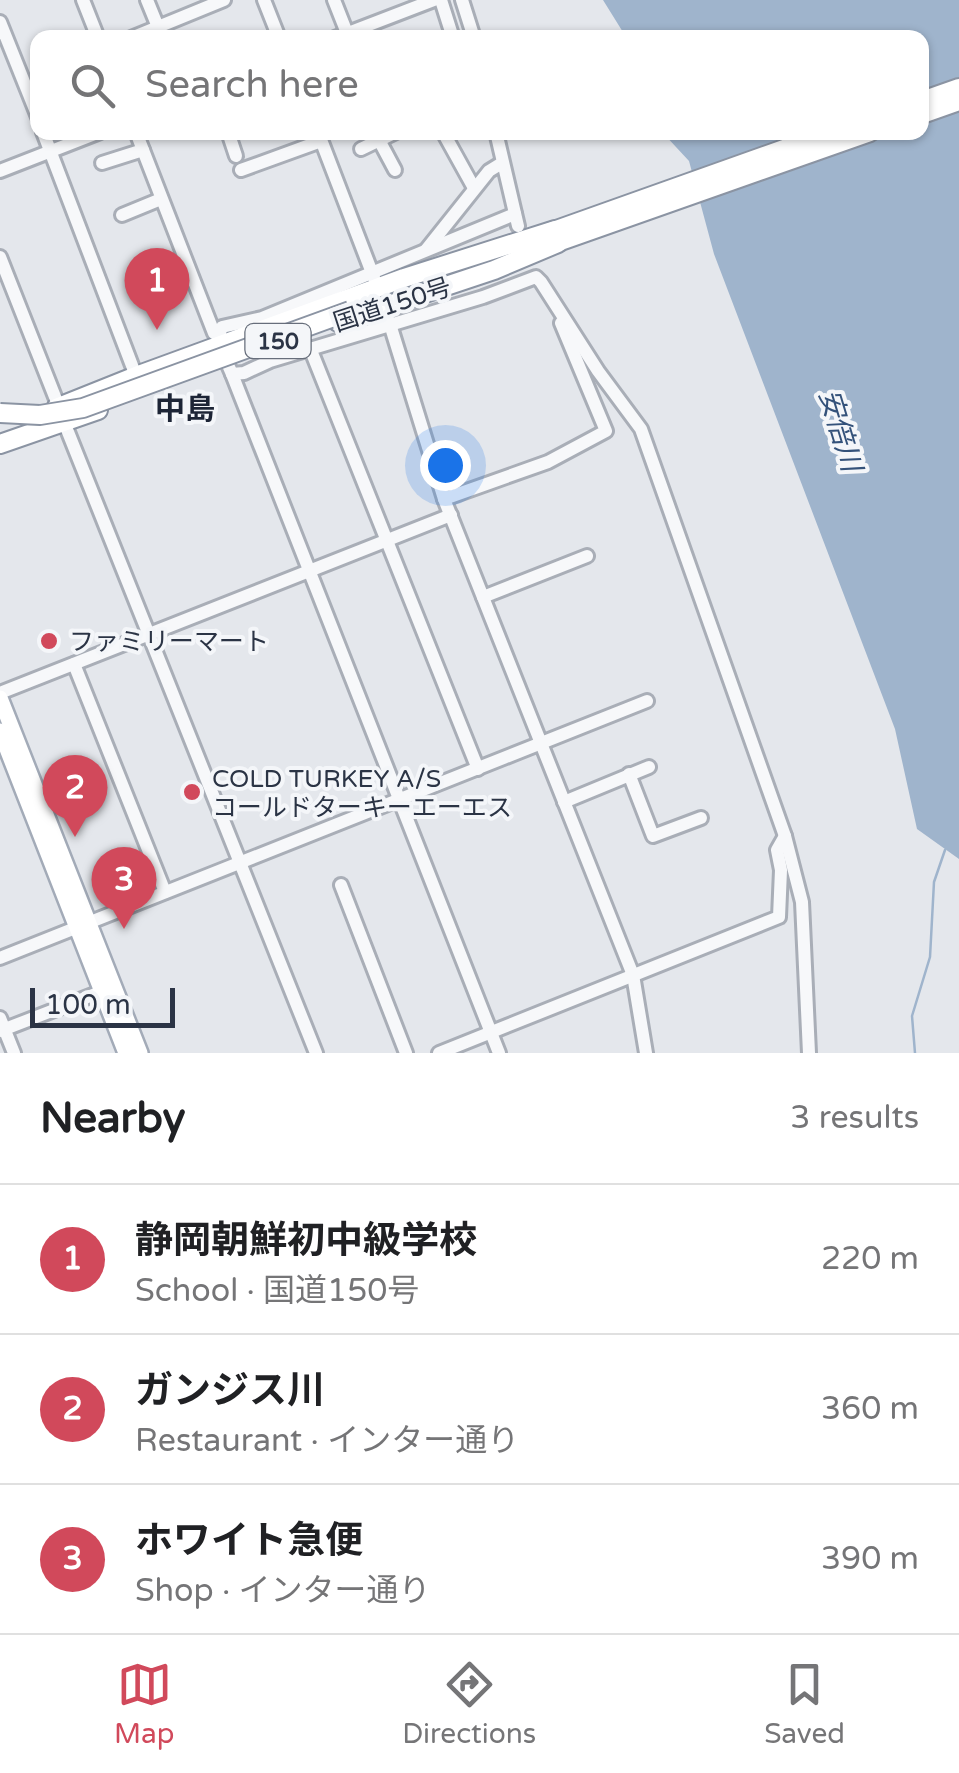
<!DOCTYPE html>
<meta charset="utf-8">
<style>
body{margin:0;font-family:"Varela Round","Noto Sans JP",sans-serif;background:#f6f6f6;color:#202124}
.scale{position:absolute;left:30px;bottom:25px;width:145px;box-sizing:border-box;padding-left:10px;border:5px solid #2b3445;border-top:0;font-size:28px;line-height:35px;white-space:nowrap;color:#2b3445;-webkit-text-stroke:8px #f4f6f9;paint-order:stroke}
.you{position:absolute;left:445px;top:465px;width:35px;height:35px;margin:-25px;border:8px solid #fff;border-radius:50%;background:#1a73e8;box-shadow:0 0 0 15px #1a73e833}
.badge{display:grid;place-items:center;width:65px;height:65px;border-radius:50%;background:#d1495b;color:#fff;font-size:32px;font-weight:700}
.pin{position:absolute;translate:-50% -82px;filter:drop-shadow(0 2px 5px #0008)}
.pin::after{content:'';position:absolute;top:52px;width:35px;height:30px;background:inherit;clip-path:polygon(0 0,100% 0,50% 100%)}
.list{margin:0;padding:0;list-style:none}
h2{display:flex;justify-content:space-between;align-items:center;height:130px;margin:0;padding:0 40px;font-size:42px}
h2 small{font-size:32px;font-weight:400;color:#757577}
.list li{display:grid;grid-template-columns:65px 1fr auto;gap:30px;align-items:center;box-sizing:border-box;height:150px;padding:0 40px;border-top:2px solid #e0e0e0}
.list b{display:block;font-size:38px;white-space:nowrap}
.list p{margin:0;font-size:32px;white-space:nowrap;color:#757577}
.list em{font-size:32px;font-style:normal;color:#757577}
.icon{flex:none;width:55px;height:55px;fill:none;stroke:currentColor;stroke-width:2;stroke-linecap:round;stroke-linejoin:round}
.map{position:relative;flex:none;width:959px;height:1053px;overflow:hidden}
.search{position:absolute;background:#fff;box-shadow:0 2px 8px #0004;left:30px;right:30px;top:30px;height:110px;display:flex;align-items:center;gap:25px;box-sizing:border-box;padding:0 35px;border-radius:20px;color:#757577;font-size:38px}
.sheet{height:580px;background:#fff}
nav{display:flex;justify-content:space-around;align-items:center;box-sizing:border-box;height:140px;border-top:2px solid #e0e0e0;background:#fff;font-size:28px;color:#757577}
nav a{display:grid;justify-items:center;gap:5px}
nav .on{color:#d1495b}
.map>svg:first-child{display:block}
.water{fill:#9fb4cc}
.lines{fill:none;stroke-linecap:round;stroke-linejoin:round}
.stream{stroke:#9fb4cc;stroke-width:2.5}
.minor-casing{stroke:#a9aeb7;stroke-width:18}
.major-casing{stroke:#a3abb8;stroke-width:20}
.highway-casing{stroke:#8b94a3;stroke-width:22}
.minor{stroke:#f7f8fa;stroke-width:12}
.major{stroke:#fff;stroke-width:15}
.highway{stroke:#fff;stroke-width:18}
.highway-bridge-casing{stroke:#8b94a3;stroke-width:22;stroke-linecap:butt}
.highway-bridge{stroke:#fff;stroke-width:18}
.poi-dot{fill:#d1495b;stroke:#f4f6f9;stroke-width:4}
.labels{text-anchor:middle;stroke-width:8;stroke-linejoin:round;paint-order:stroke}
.shield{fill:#f4f6f9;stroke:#676e7b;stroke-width:2.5}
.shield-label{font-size:22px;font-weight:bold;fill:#2b3445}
.street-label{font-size:25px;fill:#2b3445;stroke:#f4f6f9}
.poi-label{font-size:25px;fill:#2b3445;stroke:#f4f6f9;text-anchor:start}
.water-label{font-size:28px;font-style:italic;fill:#34527a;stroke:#f4f6f9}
.quarter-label{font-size:30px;font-weight:bold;fill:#1d2536;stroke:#f4f6f9}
</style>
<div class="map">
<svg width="959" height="1053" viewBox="0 0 959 1053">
<rect width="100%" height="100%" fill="#e4e7ec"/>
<path class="water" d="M603,0H959V859L917,829L895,729L714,254L689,161L663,133L922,132V38L626,37Z"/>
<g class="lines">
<path class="stream" d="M915,1053L912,1016L930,957L934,882L945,850"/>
<defs>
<g id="minor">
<path d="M83,0L98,38"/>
<path d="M147,0L158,27"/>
<path d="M264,0L279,38"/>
<path d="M334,0L347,33"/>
<path d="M441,0L453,38"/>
<path d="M462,0L474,38"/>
<path d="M0,22L38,117"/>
<path d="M131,38L224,0"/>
<path d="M335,38L434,0"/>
<path d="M43,132L136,376"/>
<path d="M136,132L214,333L219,336"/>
<path d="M228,132L236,156"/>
<path d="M318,132L374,278"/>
<path d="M443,132L474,188"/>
<path d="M496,132L518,226"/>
<path d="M379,140L395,170"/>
<path d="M361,149L396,132"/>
<path d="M102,163L143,150"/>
<path d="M241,170L321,141"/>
<path d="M0,171L100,132"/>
<path d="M122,215L161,199"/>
<path d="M426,250L489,171L502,163"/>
<path d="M0,257L59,407"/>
<path d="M389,321L444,499L633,975L646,1053"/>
<path d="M223,346L219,336L222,327L262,318L515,214"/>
<path d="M310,348L478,769"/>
<path d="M225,358L232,374L244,373L270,361L483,297L536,277L541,282L598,371L641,429L785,836L802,902L809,1053"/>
<path d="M232,374L499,1053"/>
<path d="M64,422L316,1053"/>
<path d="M444,499L548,462L606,431L561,323"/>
<path d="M483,597L587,556"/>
<path d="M74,664L165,892"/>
<path d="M0,693L451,515"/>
<path d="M629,774L653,836L701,818"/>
<path d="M564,802L649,767"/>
<path d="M341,885L406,1053"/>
<path d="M0,958L647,701"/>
<path d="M0,1018L14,1053"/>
<path d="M0,1031L103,991"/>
<path d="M439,1053L779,917L781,870L777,850L785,836"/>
</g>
<g id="major">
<path d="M0,698L140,1053"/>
<path d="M0,731L126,1053"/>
</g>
<g id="highway">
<path d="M922,101L959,88"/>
<path d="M922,114L959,101"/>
<path d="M545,234L832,132"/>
<path d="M549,245L870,132"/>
<path d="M338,322L494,270L558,243"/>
<path d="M56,408L136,376L404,278L555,230"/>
<path d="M0,444L98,410"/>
</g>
</defs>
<use href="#minor" class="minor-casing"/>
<use href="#major" class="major-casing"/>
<use href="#highway" class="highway-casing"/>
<use href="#minor" class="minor"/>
<use href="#major" class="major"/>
<use href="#highway" class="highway"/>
<defs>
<path id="highway-bridge" d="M0,413L40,415L83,408L350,311"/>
</defs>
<use href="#highway-bridge" class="highway-bridge-casing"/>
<use href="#highway-bridge" class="highway-bridge"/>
</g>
<g class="poi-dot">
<circle cx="49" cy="641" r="10"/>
<circle cx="192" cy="792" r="10"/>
</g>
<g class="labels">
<rect class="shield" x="245.5" y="324" width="65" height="34" rx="8"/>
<g class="shield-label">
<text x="278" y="349">150</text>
</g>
<g class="street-label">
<text transform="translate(392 304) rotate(-18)" y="9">国道150号</text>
</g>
<g class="poi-label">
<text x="69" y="650">ファミリーマート</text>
<text x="212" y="787">COLD TURKEY A/S<tspan x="212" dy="29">コールドターキーエーエス</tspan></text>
</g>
<g class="water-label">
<text transform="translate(841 430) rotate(73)" y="10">安倍川</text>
</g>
<g class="quarter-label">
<text x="185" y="419">中島</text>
</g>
</g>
</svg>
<div class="scale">100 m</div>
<div class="you"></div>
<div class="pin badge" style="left:157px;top:330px">1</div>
<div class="pin badge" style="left:75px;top:837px">2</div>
<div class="pin badge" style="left:124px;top:929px">3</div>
<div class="search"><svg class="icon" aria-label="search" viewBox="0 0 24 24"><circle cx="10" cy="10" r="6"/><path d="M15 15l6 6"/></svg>Search here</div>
</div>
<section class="sheet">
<h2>Nearby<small>3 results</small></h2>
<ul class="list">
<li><span class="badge">1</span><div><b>静岡朝鮮初中級学校</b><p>School · 国道150号</p></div><em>220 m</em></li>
<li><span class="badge">2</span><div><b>ガンジス川</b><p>Restaurant · インター通り</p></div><em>360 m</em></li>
<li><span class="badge">3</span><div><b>ホワイト急便</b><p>Shop · インター通り</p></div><em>390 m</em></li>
</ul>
</section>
<nav>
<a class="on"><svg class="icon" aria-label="map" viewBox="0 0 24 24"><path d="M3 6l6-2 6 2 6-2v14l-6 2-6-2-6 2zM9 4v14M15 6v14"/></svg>Map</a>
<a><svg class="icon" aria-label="directions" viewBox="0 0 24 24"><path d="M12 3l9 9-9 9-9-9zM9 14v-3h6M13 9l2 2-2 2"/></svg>Directions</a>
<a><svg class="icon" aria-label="saved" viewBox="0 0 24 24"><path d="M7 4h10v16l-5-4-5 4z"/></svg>Saved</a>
</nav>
